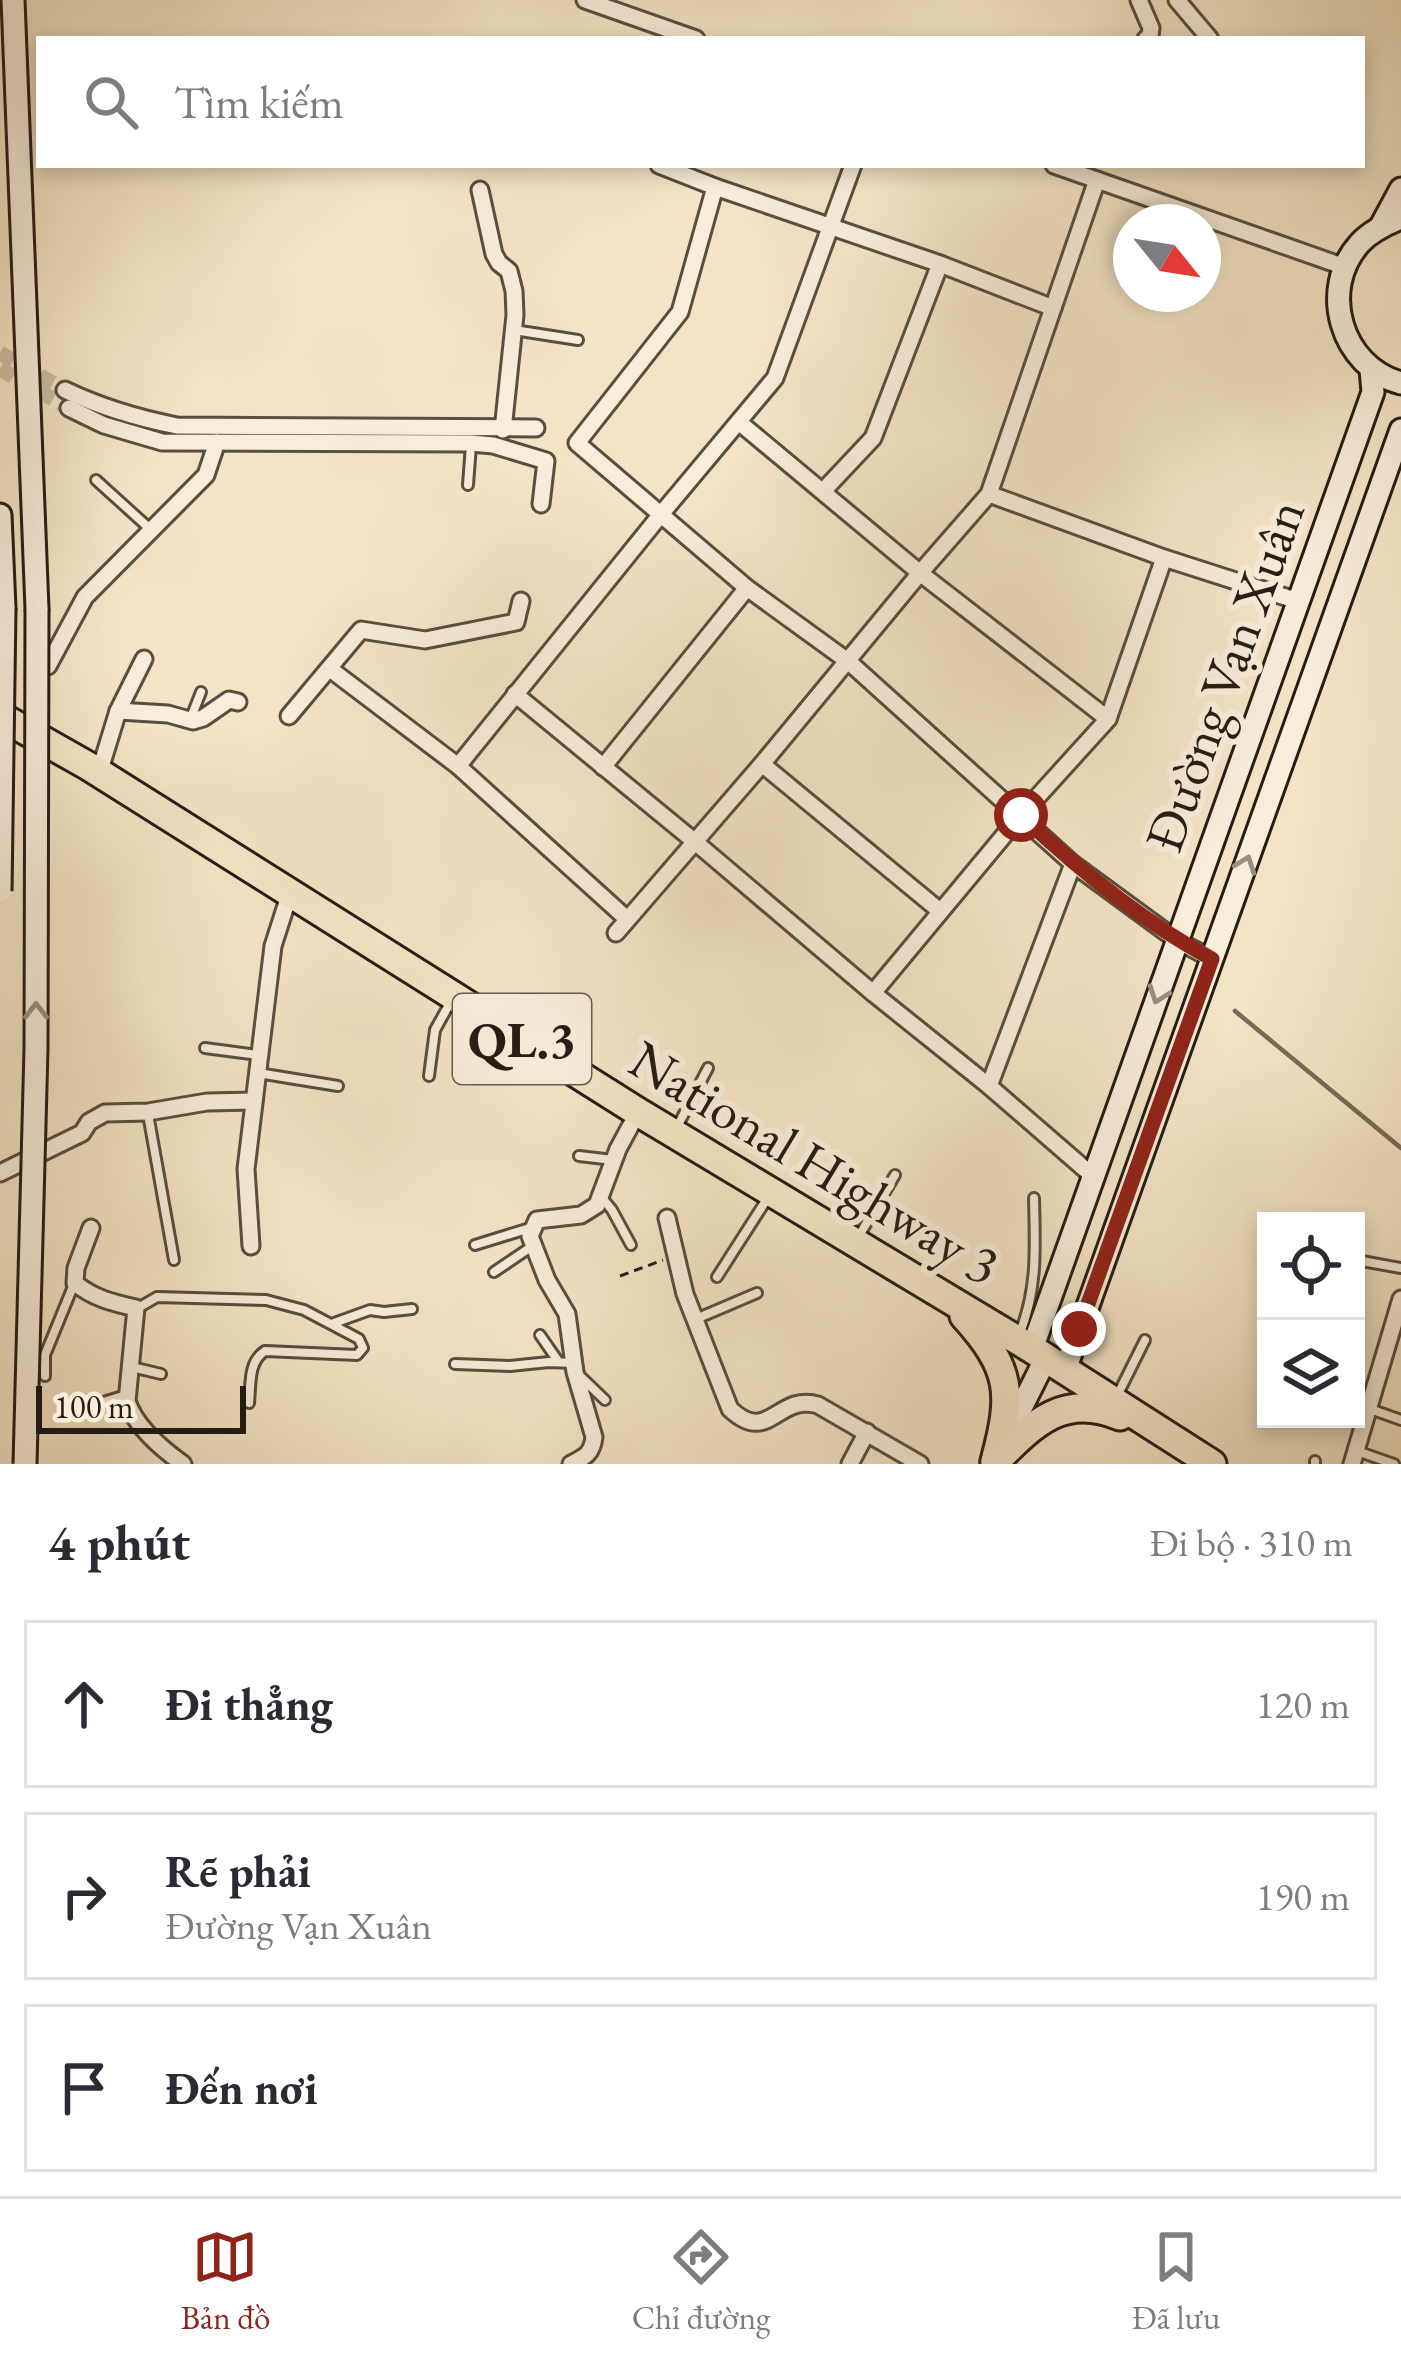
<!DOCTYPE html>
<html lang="vi">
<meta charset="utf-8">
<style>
body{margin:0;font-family:"EB Garamond",serif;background:#f7f7f7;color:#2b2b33}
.controls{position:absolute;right:36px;bottom:36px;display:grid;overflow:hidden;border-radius:0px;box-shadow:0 6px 18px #0003}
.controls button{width:108px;height:108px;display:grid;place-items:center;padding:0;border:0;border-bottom:3px solid #e1e1e2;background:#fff;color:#2b2b33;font:60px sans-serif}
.compass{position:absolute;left:1113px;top:204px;width:108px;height:108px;border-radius:50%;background:#fff;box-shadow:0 6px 18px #0003;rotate:120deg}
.scale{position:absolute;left:36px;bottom:30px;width:210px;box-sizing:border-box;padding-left:12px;border:6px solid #251c14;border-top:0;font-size:33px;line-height:42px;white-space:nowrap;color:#251c14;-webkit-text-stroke:9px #f7edd9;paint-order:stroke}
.stop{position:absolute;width:36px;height:36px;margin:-27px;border:9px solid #8f2418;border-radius:50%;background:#fff}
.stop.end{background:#8f2418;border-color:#fff;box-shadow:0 3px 12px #0008}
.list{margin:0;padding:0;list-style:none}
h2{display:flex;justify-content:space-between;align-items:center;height:156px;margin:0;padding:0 48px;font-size:51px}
h2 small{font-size:39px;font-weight:400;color:#7c7c81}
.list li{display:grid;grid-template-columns:78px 1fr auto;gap:36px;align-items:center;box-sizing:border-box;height:168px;margin:0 24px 24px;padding:0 24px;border:3px solid #e1e1e2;border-radius:0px}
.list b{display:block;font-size:45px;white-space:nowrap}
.list p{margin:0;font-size:39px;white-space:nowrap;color:#7c7c81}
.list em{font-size:39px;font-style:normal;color:#7c7c81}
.icon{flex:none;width:66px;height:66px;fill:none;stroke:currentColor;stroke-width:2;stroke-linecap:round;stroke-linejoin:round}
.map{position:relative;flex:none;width:1401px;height:1464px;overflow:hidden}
.search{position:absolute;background:#fff;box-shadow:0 6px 18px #0003;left:36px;right:36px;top:36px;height:132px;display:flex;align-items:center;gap:30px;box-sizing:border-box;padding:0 42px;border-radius:0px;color:#7c7c81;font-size:45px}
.sheet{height:732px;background:#fff}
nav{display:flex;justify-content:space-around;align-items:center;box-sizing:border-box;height:168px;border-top:3px solid #e1e1e2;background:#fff;font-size:33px;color:#7c7c81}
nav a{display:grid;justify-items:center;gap:6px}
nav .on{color:#8f2418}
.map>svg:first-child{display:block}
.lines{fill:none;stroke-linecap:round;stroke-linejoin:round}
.stream{stroke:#776b5a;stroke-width:4.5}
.street-tunnel{stroke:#cabca2;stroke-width:15;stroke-dasharray:15 8;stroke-linecap:butt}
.lane-casing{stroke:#584e40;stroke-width:14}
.street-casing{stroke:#584e40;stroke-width:21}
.secondary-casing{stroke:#251c14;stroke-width:27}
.highway-casing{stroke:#251c14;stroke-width:33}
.path{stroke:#251c14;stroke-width:3;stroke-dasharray:9 6;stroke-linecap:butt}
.lane{stroke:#f7edd9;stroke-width:8}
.street{stroke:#f7edd9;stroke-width:15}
.secondary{stroke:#f7edd9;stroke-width:21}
.highway{stroke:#f3e4c5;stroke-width:27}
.secondary-bridge-casing{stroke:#251c14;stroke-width:27;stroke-linecap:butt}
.secondary-bridge{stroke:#f7edd9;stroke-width:21}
.oneway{stroke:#988f80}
.route{stroke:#8f2418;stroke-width:15}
.labels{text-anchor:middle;stroke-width:12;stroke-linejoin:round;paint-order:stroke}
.shield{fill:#f7edd9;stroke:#645b4f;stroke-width:3}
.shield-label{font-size:51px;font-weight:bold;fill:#251c14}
.street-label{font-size:54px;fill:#251c14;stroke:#f7edd9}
</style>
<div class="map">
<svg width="1401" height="1464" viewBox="0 0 1401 1464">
<rect width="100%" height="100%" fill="#f3e4c5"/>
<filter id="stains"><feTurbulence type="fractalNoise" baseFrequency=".00167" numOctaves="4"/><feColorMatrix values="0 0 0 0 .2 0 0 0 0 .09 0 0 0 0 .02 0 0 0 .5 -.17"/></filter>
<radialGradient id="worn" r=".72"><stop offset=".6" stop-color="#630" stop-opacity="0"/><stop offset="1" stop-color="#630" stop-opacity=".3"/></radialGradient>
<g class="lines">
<path class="stream" d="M1235,1011L1401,1148"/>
<g class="street-tunnel">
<path d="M0,353L65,390"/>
<path d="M0,369L69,408"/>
</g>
<defs>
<g id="lane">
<path d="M514,330L578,340"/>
<path d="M96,480L149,528"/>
<path d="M468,485L471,445"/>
<path d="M185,719L192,715L201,692"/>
<path d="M205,1048L258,1055"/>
<path d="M258,1073L338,1086"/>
<path d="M429,1076L435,1030L450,1003"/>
<path d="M148,1114L174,1260"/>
<path d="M677,1127L708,1068"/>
<path d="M579,1156L613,1160"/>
<path d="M603,1199L612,1210L631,1245"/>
<path d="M859,1236L895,1175"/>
<path d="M475,1245L530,1228"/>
<path d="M1356,1260L1401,1268"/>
<path d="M494,1272L531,1247"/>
<path d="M717,1277L767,1199"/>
<path d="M138,1308L157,1297L266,1300L304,1310L359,1339L363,1348L357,1355L265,1351C248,1362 251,1384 249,1403"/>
<path d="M696,1319L757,1293"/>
<path d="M334,1323L370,1310L384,1312L412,1309"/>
<path d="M1020,1333C1038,1286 1035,1248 1034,1198"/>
<path d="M540,1335L558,1361"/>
<path d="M455,1364L510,1366L549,1362L573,1363"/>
<path d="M132,1367L161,1374"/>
<path d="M45,1376V1355L74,1284"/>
<path d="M581,1377L605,1400"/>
<path d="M1118,1394L1145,1340"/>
<path d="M97,1404L126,1395"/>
<path d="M1370,1409L1401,1420"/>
<path d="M1357,1451L1394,1464"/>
<path d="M1315,1464V1461"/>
</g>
<g id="street">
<path d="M585,0L696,39"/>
<path d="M1139,0L1151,28L1150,36L1146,39"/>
<path d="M1177,0L1210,39"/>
<path d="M659,165L715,187L940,264L1053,308"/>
<path d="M1054,165L1345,267"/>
<path d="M715,187L680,312L577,443L747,588L849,662L1073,864L1178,941L1212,959"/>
<path d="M480,190L494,254L499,263L509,271L514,291L515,315L503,430"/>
<path d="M65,390C102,408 137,418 177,426L536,428"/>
<path d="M69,408L104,425L162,442L471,443L493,445L546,461L541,504"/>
<path d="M740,423L920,573L1108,719"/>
<path d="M824,490L873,438L940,264"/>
<path d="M989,494L1164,558L1298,601"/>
<path d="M48,666L85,597L206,475L217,442"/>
<path d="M330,669L458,766L627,919"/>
<path d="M515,694L694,841L873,993L989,1086L1094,1177"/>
<path d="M118,711L168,714L193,721L203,718L229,700L238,702"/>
<path d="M289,716L361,630L425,640L516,622L521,601"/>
<path d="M762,764L940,911"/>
<path d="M458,766L662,513L775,378L853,165"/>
<path d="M603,767L747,588"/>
<path d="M99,773L118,711L144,659"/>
<path d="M616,933L762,764L920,573L989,494L1097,180"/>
<path d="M873,993L1021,815L1108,719L1164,558"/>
<path d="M989,1086L1073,864"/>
<path d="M0,1173L82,1133L89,1122L105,1113L148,1112L207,1102L254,1101"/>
<path d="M667,1218L685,1294L730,1409C769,1446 777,1393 818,1405L920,1464"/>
<path d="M91,1228L76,1268L75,1283C93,1298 113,1303 136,1308L127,1401C135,1426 162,1449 183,1464"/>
<path d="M251,1246L246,1169L273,946L290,893"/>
<path d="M571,1464C585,1457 592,1454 594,1437L575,1372L567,1314L547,1280L530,1236L537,1220L581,1215L597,1205L618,1149L638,1112"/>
<path d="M850,1464L867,1432"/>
<path d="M1352,1464L1401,1299"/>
</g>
<g id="secondary">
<path d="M13,0L37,609"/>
<path d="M1401,218C1386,224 1371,231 1360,243C1318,289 1341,367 1401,383"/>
<path d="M1381,226L1401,189"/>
<path d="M0,515L4,608"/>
<path d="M1032,1349L1373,392L1371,369"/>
<path d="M1065,1370L1401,430"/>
<path d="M1006,1438L1046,1358"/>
</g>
<g id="highway">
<path d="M0,716L90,767L638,1112L1032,1349L1212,1464"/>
<path d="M964,1316C1012,1369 1013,1394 995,1461"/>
<path d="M995,1462C1033,1424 1063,1392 1120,1416"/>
</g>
</defs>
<use href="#lane" class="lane-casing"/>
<use href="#street" class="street-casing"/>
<use href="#secondary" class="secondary-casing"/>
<use href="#highway" class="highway-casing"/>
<path class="path" d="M620,1276L663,1260"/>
<use href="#lane" class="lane"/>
<use href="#street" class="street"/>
<use href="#secondary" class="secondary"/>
<use href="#highway" class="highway"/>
<defs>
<g id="secondary-bridge">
<path d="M0,891L4,608"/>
<path d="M25,1464L36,1049L37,609"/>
</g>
</defs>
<use href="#secondary-bridge" class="secondary-bridge-casing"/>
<use href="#secondary-bridge" class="secondary-bridge"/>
</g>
<defs><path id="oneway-chevron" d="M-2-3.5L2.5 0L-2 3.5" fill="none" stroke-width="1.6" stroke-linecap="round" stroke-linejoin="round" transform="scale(3)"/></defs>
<g class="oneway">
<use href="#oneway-chevron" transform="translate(1246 864) rotate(-70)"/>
<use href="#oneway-chevron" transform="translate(1158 995) rotate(110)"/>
<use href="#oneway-chevron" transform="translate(36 1011) rotate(-90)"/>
</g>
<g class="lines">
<path class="route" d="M1021,815C1079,870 1141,921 1212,959L1079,1329"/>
</g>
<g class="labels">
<rect class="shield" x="453" y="994" width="138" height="90" rx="9"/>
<g class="shield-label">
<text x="522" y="1057">QL.3</text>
</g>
<g class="street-label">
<text transform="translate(1224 675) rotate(-70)" y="19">Đường Vạn Xuân</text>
<text transform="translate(815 1162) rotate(31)" y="19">National Highway 3</text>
</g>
</g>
<rect width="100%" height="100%" filter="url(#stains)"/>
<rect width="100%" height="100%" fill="url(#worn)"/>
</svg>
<div class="controls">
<button><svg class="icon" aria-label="locate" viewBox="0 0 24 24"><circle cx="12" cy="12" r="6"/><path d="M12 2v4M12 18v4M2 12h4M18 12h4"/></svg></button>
<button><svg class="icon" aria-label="layers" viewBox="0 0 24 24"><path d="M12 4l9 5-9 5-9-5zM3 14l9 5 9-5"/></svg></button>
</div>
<svg class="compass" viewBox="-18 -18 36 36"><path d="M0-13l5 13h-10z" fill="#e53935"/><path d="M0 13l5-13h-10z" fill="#7c7c81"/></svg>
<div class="scale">100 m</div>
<div class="stop" style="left:1021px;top:815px"></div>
<div class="stop end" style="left:1079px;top:1329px"></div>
<div class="search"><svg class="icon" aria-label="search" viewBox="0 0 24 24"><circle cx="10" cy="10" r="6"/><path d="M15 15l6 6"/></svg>Tìm kiếm</div>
</div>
<section class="sheet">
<h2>4 phút<small>Đi bộ · 310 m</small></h2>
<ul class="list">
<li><svg class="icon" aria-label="ahead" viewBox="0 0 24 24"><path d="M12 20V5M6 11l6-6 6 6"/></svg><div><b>Đi thẳng</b></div><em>120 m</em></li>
<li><svg class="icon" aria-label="right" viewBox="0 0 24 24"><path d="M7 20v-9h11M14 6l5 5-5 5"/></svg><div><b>Rẽ phải</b><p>Đường Vạn Xuân</p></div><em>190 m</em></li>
<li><svg class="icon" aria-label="arrive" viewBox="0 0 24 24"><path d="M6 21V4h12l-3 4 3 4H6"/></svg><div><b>Đến nơi</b></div></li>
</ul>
</section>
<nav>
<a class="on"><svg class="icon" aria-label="map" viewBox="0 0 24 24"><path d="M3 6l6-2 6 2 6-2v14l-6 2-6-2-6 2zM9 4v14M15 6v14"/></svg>Bản đồ</a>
<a><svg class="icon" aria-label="directions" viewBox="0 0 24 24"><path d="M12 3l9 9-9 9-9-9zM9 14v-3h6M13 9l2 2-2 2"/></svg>Chỉ đường</a>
<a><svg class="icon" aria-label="saved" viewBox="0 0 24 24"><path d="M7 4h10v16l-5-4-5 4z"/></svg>Đã lưu</a>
</nav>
